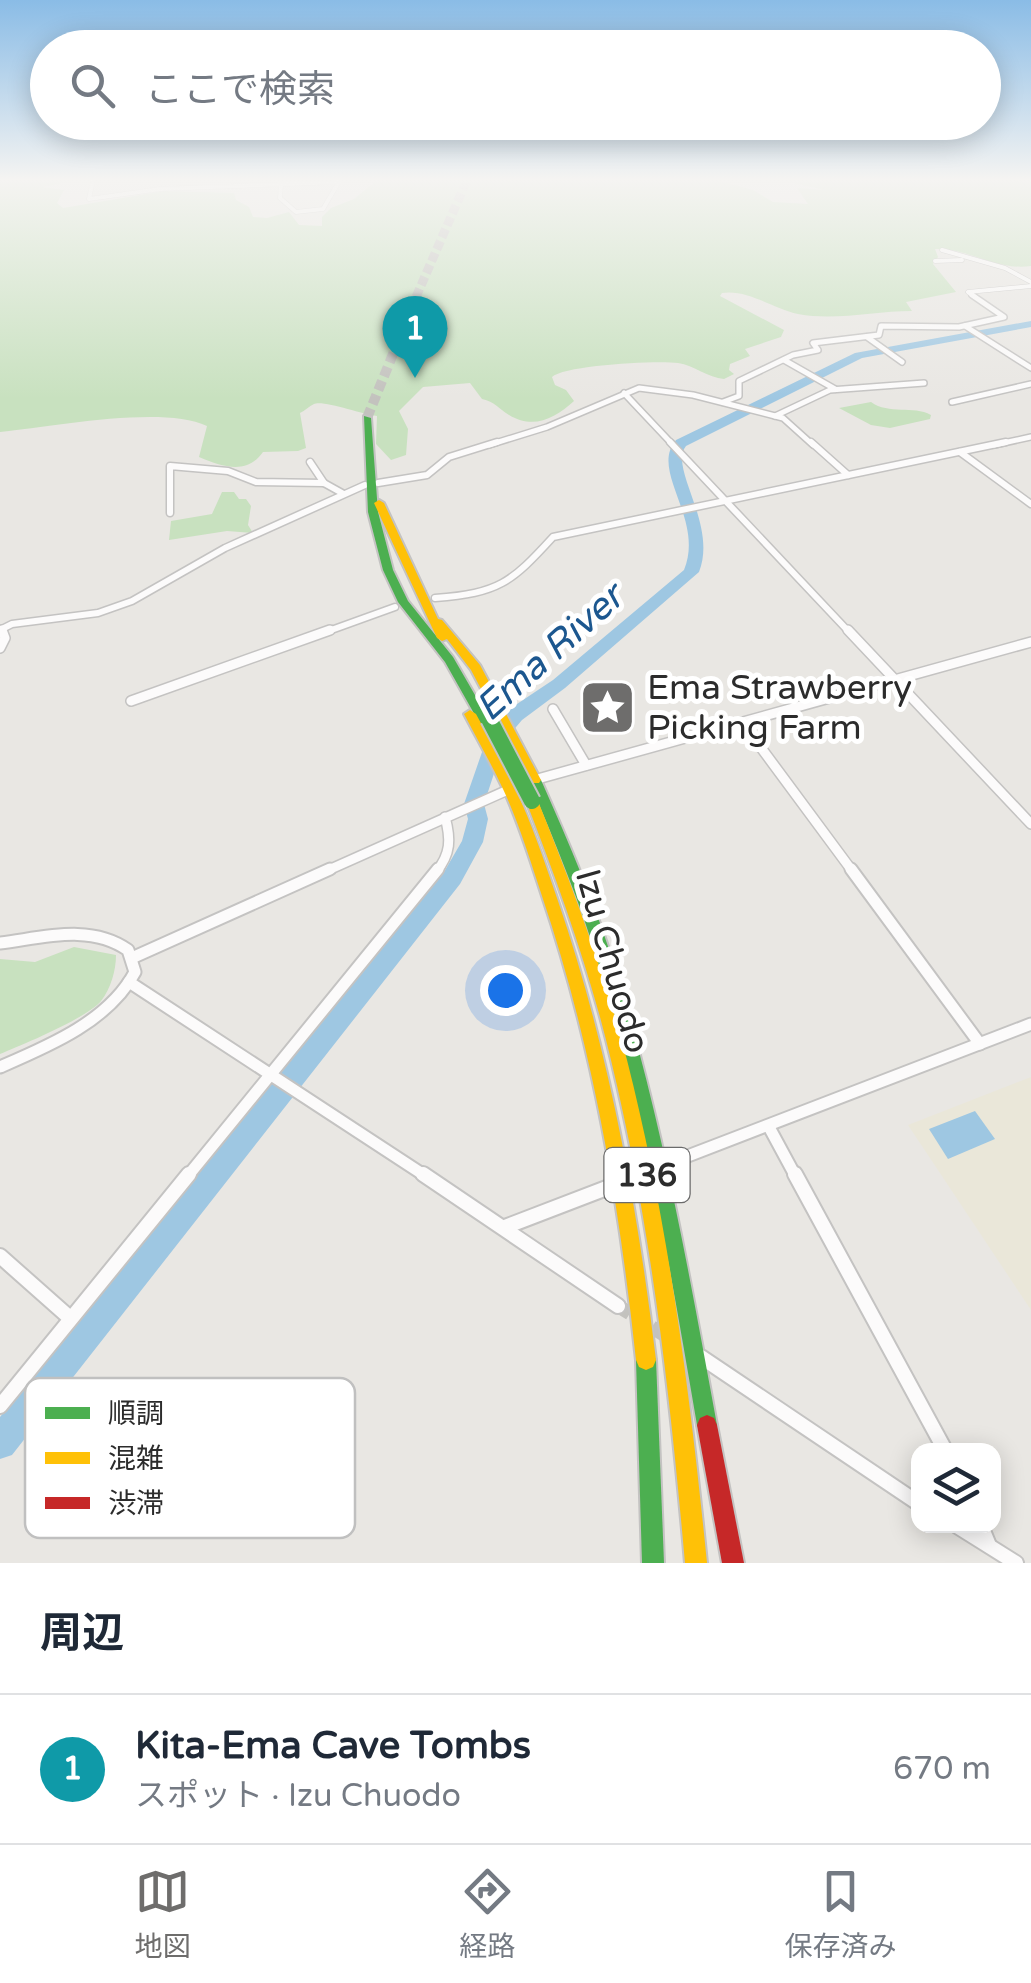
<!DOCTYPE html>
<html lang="ja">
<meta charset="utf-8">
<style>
body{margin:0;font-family:"Varela Round","Noto Sans JP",sans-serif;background:#f2f2f3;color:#1f2937}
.controls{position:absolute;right:30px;bottom:30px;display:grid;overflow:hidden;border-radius:20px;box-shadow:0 5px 25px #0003}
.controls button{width:90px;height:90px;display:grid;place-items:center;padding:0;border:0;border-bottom:2px solid #e0e1e3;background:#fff;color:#1f2937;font:50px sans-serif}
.you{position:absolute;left:505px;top:990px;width:35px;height:35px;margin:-25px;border:8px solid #fff;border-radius:50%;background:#1a73e8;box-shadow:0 0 0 15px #1a73e833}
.badge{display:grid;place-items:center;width:65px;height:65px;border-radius:50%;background:#6e6d6c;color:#fff;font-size:32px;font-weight:700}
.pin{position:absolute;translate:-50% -82px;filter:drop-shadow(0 2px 5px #0008)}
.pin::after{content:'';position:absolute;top:52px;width:35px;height:30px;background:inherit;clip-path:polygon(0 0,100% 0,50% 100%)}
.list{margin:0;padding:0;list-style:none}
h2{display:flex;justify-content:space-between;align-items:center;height:130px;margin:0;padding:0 40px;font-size:42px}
h2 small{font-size:32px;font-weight:400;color:#747a83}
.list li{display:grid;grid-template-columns:65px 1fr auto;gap:30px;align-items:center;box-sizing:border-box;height:150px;padding:0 40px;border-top:2px solid #e0e1e3}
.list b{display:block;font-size:38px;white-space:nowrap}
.list p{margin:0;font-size:32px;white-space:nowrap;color:#747a83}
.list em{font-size:32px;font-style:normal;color:#747a83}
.icon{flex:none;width:55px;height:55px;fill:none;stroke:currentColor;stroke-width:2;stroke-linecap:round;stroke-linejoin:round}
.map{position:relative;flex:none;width:1031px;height:1563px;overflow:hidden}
.search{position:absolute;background:#fff;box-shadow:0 5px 25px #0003;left:30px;right:30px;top:30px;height:110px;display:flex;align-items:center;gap:25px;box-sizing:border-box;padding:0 35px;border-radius:55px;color:#747a83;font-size:38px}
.sheet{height:280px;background:#fff}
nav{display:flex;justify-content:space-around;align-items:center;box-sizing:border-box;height:140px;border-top:2px solid #e0e1e3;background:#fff;font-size:28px;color:#747a83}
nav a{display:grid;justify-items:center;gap:5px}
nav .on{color:#6e6d6c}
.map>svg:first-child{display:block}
.education{fill:#eae7d9}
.green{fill:#c8e1bf}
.water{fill:#9ec7e2}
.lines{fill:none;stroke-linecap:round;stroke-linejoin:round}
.river{fill:#9ec7e2;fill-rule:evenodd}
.street-tunnel{stroke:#c3c2be;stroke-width:14;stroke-dasharray:14 6;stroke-linecap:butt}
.highway-tunnel-far1{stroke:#c3c2be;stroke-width:9;stroke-dasharray:9 4;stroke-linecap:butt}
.highway-tunnel{stroke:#c3c2be;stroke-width:10;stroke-dasharray:10 5;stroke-linecap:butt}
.street-far5-casing{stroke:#c4c3c2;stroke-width:5}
.street-far4-casing{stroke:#c4c3c2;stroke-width:8}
.street-far3-casing{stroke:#c4c3c2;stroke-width:9}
.street-far2-casing{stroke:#c4c3c2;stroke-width:12}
.street-far1-casing{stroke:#c4c3c2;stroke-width:15}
.street-casing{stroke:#c4c3c2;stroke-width:18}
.fast-casing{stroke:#c4c3c2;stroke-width:4}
.slow-casing{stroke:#c4c3c2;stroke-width:4}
.jam-casing{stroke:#c4c3c2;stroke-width:4}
.street-far5{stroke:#fcfbfb;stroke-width:4}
.street-far4{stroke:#fcfbfb;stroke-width:5}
.street-far3{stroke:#fcfbfb;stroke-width:6}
.street-far2{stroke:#fcfbfb;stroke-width:9}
.street-far1{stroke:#fcfbfb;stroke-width:11}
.street{stroke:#fcfbfb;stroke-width:14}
.fast{fill:#4caf50;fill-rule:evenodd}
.slow{fill:#ffc107;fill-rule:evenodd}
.jam{fill:#c62828;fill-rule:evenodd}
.fast-bridge-casing{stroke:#c5c4c2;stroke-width:20;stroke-linecap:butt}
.fast-bridge{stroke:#4caf50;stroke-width:16}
.labels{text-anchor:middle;stroke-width:10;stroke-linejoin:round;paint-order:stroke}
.shield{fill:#fff;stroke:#6b6b6b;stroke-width:2.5}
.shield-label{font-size:32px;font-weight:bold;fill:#2c2c2c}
.poi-label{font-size:35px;fill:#2c2c2c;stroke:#fff;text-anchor:start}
.street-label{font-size:35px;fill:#2c2c2c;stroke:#fff}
.water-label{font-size:38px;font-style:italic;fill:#1c578f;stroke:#fff}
.key{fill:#fff;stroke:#c0c0c0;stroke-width:2.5}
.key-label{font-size:28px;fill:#2c2c2c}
</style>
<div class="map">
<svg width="1031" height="1563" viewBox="0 0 1031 1563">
<rect width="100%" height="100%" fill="#e9e7e3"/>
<path class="education" d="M1031,1077V1310L908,1125Z"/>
<g class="green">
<path d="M0,180H77L43,187L64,190L57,203L63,208L164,191L234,193L236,200L249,207L253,217L267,218L289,212L299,225L322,226V217L331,208L354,199L377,180H716L753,190L773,202L808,204L797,188L824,190L781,180H1031V266C995,271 970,248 935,249L938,257L933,264L956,292L906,302L912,311C875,311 835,321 798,314C773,309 748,289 722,293L720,296L784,330L781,337L745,349L750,356L730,364L729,370L734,374L724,379C708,378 694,365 678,363C658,360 564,365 552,377L555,385L566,390L574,401C555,418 534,430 509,415C498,408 495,402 482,399L470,383L423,387L399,411L408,429L406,455L391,460L376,444L377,416C361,414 323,400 314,404C309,406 305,411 300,413L306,448L298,451L263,452C247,475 223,467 199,457L207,426C162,405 52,427 0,432Z"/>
<path d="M871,402C889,415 913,405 931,415L930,419L890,428L871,425L839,408Z"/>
<path d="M222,492H234L239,499H246L251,506L248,525L253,533L227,531L169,540L171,521L212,514Z"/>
<path d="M74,947L116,955C116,970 111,988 101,1001C87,1018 22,1045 0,1054V959L35,962Z"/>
</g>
<path class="water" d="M975,1111L995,1139L948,1159L929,1129Z"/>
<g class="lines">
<path class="river" d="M1031,321V327L862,358L686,446C668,468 718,524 699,572L565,688L522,720L505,740L484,804L488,819L483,842L460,884L12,1455L0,1459V1417L444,872L462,841L468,819L464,804L489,732L508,710L553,680L684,570C705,519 649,471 676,440L855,353Z"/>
<path class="street-tunnel" d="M618,1306L666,1336"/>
<path class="highway-tunnel-far1" d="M416,297L467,180"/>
<path class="highway-tunnel" d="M367,418L417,295"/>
<defs>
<g id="street-far5">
<path d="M93,180L89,199L160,189L338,182"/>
<path d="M281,184L280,198L296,212L323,209L340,180"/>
<path d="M942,250L1005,268L1031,282"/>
<path d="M935,261L962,260"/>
<path d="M975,297L968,292L1031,286"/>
</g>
<g id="street-far4">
<path d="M965,326L1031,368"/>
<path d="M867,337L902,362"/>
<path d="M784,360L835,389"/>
<path d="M624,393L673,445"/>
<path d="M723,402L739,396V381L793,355L818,350L813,343L879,335L881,326L959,327L1004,317L972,295"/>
<path d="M952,402L1031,384"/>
<path d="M775,416L830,390L924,383"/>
<path d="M489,445L547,427L639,388L693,395L783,418L813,445"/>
<path d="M994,445L1031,437"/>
</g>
<g id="street-far3">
<path d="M670,442L850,633"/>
<path d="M811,442L848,475"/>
<path d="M960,452L1031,504"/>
<path d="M310,462L324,483"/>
<path d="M378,483L427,475L449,457L497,442"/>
<path d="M170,513V466L228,471L256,482L324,483L342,493"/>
<path d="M435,598C499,593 511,583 553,537L1006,442"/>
<path d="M3,633L2,629L12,624L98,613L132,601L225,548L365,485"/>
<path d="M323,633L395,607"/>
</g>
<g id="street-far2">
<path d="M848,630L1031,824"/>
<path d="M0,648L5,638L2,630"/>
<path d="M131,701L330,630"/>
<path d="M553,709L586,765"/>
<path d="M742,722L853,872"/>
<path d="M534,780L1031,642"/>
<path d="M324,872L510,789"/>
<path d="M436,872C451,854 451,839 445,817"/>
</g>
<g id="street-far1">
<path d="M851,869L980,1044"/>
<path d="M0,943C42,938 90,923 128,950L135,972C109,1021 49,1046 0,1067"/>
<path d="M134,957L330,869"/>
<path d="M129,982L427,1177"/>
<path d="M769,1127L796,1177"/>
<path d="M667,1164L1031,1024"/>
<path d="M187,1177L438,869"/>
</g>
<g id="street">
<path d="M423,1174L618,1306"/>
<path d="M795,1174L945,1450"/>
<path d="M505,1227L617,1184"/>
<path d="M0,1256L70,1318"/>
<path d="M701,1357L918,1503"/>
<path d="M0,1406L189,1174"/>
<path d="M957,1526L1016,1563"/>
<path d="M981,1526L988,1543"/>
</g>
<g id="fast">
<path d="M364,416L371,418L378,512L393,570L408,601L453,657L490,721L488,724H480L445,662L398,602L383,570L368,512Z"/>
<path d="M535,775L541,780C569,843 596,906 616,971C662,1120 689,1273 717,1425L714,1432L707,1435L700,1432L697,1425C671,1273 645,1120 601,972C582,906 555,843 529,780Z"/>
<path d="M646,1350L653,1353L656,1360L664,1563H642L636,1360L639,1353Z"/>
</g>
<g id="slow">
<path d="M379,500L384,503L438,619L442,620L480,665L541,780L539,783H531L471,670L447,639L442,641L437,638L374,503Z"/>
<path d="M470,710L476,714C489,738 503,763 515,788C532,824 545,863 558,901C609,1050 637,1204 656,1360L653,1367L646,1370L639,1367L636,1360C619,1202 593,1047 542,896C530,860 519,823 503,789C491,763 477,739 464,714Z"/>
<path d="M532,796L537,798L538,801C572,886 604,971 627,1060C669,1225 690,1394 707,1563H685C670,1394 651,1225 611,1060C590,971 559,886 526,801L527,798Z"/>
</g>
<path id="jam" d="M707,1415L714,1418L717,1425L744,1563H722L697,1425L700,1418Z"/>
</defs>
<use href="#street-far5" class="street-far5-casing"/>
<use href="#street-far4" class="street-far4-casing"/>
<use href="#street-far3" class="street-far3-casing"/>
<use href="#street-far2" class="street-far2-casing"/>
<use href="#street-far1" class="street-far1-casing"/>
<use href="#street" class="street-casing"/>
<use href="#fast" class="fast-casing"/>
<use href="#slow" class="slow-casing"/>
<use href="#jam" class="jam-casing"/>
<use href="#street-far5" class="street-far5"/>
<use href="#street-far4" class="street-far4"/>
<use href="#street-far3" class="street-far3"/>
<use href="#street-far2" class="street-far2"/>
<use href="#street-far1" class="street-far1"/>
<use href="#street" class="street"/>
<use href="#fast" class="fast"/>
<use href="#slow" class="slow"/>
<use href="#jam" class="jam"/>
<defs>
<path id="fast-bridge" d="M489,719L532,801"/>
</defs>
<use href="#fast-bridge" class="fast-bridge-casing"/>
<use href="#fast-bridge" class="fast-bridge"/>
</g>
<linearGradient id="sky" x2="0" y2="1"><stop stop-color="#8abce6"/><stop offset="0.45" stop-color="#f5f4f2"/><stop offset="1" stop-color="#f5f4f2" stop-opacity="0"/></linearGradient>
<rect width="1031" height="399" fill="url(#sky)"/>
<defs>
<symbol id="sight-square" viewBox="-11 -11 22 22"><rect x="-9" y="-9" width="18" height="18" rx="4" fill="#6e6d6c" stroke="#fff"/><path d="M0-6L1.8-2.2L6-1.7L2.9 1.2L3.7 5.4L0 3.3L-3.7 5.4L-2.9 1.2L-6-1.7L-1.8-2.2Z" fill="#fff"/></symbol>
</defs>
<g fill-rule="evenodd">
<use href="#sight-square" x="576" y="676" width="63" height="63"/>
</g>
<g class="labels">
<rect class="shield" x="604.5" y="1148" width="85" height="54" rx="8"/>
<g class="shield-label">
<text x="647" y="1186">136</text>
</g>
<g class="poi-label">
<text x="647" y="699">Ema Strawberry<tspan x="647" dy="40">Picking Farm</tspan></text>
</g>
<g class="street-label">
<text transform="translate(613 961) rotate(74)" y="12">Izu Chuodo</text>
</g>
<g class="water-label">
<text transform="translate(549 652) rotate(-42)" y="13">Ema River</text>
</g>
</g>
<rect x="25" y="1378" width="330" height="160" rx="15" class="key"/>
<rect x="45" y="1407" width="45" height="12" fill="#4caf50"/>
<rect x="45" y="1452" width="45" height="12" fill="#ffc107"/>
<rect x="45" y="1497" width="45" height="12" fill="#c62828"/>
<g class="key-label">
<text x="108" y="1423">順調</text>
<text x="108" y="1468">混雑</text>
<text x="108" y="1513">渋滞</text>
</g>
</svg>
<div class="controls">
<button><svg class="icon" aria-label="layers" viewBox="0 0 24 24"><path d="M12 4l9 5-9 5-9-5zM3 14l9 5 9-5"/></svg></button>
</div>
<div class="you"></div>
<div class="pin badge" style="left:415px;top:378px;background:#0f9aa8">1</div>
<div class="search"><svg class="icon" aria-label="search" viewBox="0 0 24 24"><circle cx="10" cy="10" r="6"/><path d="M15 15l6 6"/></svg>ここで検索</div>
</div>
<section class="sheet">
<h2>周辺<small></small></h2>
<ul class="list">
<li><span class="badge" style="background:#0f9aa8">1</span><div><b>Kita-Ema Cave Tombs</b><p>スポット · Izu Chuodo</p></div><em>670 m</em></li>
</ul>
</section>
<nav>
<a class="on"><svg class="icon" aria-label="map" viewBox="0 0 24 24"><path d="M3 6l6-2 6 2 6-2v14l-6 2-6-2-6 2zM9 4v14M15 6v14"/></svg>地図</a>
<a><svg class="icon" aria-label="directions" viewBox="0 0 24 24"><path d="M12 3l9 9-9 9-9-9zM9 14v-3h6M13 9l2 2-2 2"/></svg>経路</a>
<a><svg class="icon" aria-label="saved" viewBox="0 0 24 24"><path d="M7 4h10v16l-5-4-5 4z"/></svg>保存済み</a>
</nav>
